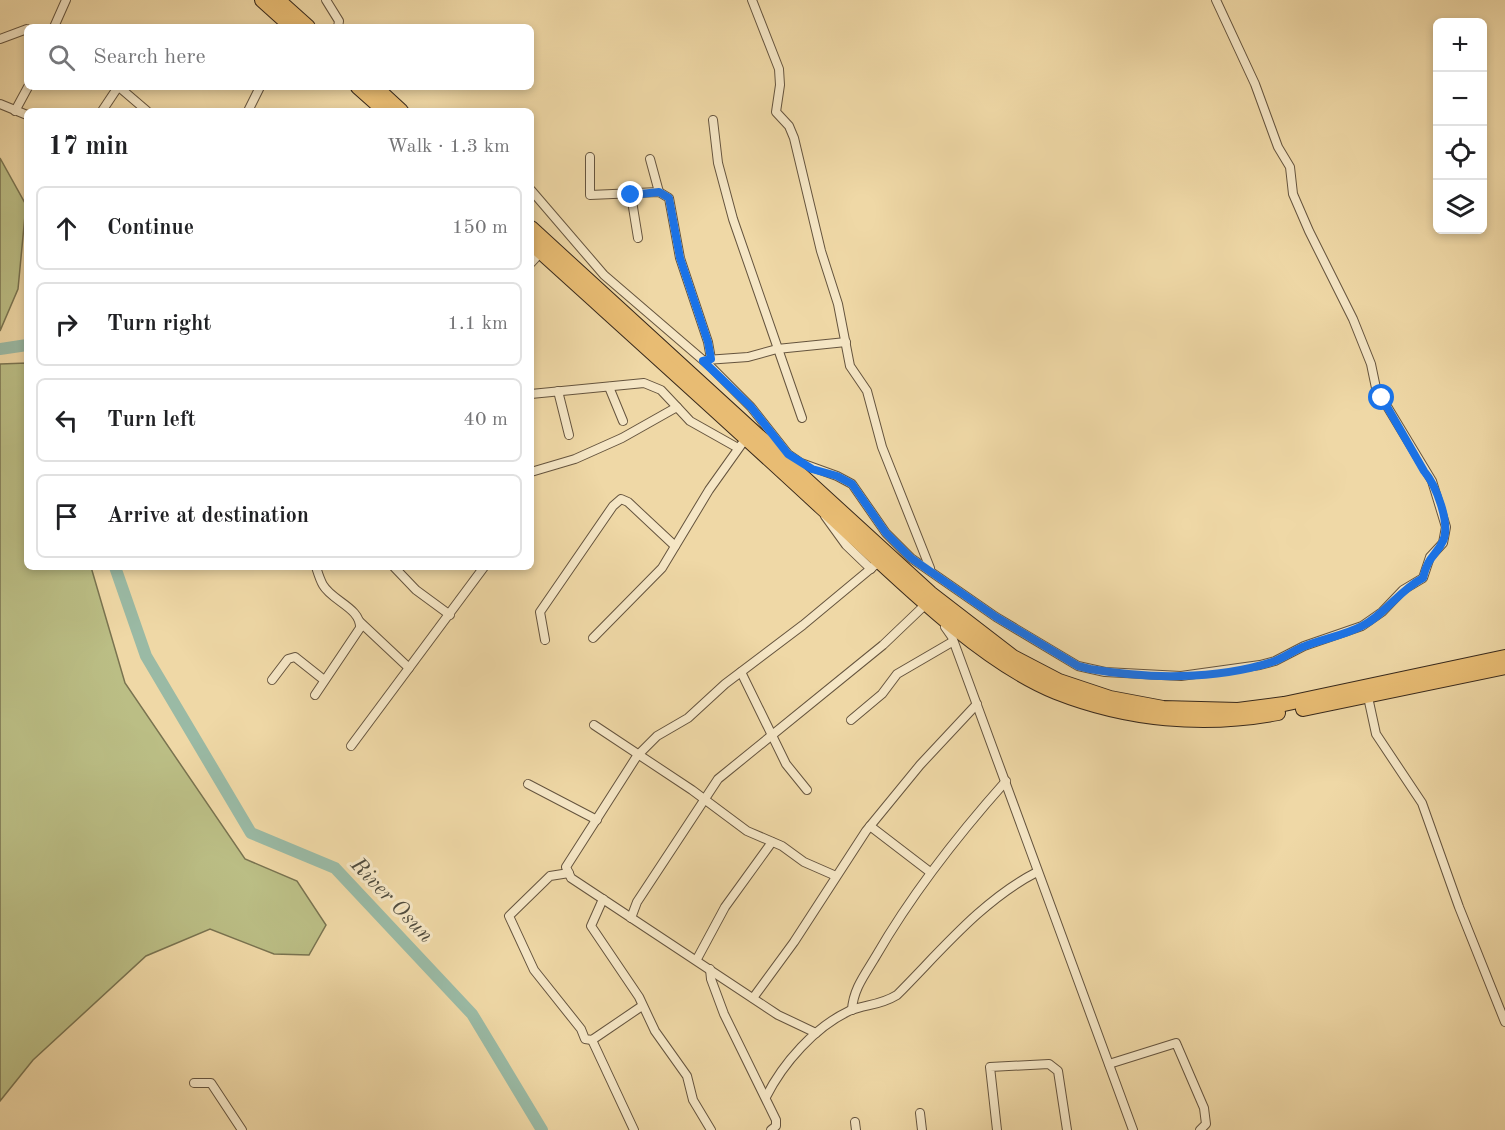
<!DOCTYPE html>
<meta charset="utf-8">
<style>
body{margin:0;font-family:"Old Standard TT",serif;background:#f2f2f2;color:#202124}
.controls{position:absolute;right:18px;top:18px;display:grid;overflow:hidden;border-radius:9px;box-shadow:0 3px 9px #0003}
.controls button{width:54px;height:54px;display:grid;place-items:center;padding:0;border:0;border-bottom:2px solid #e0e0e0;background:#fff;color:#202124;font:30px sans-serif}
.stop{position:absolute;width:18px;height:18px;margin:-14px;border:4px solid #1a73e8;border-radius:50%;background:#fff}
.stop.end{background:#1a73e8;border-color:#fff;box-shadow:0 2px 6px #0008}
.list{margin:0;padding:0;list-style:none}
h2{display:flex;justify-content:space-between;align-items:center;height:78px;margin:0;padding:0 24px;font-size:26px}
h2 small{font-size:20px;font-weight:400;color:#757577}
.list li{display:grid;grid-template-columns:39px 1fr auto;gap:18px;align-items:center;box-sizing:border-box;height:84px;margin:0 12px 12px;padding:0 12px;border:2px solid #e0e0e0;border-radius:9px}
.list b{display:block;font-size:22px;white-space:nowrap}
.list em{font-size:20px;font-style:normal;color:#757577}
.icon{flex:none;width:33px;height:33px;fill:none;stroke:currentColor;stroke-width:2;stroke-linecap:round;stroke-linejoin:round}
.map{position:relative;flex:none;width:1505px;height:1130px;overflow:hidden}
.search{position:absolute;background:#fff;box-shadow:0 3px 9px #0003;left:24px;top:24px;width:510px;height:66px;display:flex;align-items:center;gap:15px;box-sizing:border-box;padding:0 21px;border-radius:9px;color:#757577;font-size:22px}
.panel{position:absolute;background:#fff;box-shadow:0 3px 9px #0003;left:24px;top:108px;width:510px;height:462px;border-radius:9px}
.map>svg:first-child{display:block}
.green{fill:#bbbe85;stroke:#797350;stroke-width:1.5}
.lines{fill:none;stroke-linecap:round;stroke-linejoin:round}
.river{stroke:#9abaa5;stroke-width:12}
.street-casing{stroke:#65543e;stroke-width:10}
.highway-casing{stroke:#37281b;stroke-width:16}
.street{stroke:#f5e6c5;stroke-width:8}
.highway{stroke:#e8bc73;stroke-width:14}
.route{stroke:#1a73e8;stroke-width:8}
.labels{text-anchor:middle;stroke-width:6;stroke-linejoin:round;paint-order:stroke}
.water-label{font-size:22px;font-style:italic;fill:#504c3e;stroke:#f5e6c5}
</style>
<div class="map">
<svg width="1505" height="1130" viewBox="0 0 1505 1130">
<rect width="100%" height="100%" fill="#efd8a6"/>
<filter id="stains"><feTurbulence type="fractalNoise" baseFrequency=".00333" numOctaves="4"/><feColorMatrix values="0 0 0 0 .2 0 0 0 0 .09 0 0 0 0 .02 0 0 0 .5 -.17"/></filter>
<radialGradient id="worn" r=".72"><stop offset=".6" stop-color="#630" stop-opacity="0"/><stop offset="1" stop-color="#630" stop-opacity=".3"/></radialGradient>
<g class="green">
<path d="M0,158L26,205L18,289L0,331Z"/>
<path d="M27,363V567H91L125,683L245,859L297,881L326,925L309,955L274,954L210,929L146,956L33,1060L0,1101V364Z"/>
</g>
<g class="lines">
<g class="river">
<path d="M0,349L27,345"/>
<path d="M115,567L146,656L251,833L335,868L472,1014L542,1130"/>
</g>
<defs>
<g id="street">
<path d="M326,0L339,21L338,27"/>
<path d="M752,0L779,69L780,85L776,112L789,126L794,138L821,251L838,304L850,366L867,391L882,447L930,568"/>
<path d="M54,27L66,0"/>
<path d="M0,39L27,29"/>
<path d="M119,87L147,111"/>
<path d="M0,104L27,115"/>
<path d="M15,111L28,87"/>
<path d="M102,111L118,87"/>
<path d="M248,111L260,87"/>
<path d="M713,120L718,163L733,219L802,418"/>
<path d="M590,157V195L659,192L669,198L680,258L708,342L711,359"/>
<path d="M650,159L659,192"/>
<path d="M531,190L604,275L711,367L751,407L788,454L801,463L837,476L852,484L886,533L911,558L996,617L1078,666L1105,672L1181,676L1260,665L1275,661L1304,646L1362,626L1382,612L1403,590L1423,578L1430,557L1443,543L1446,527L1432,481L1376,388L1371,364L1353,319L1309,231L1293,194L1290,167L1278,147L1255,84L1216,0"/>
<path d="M631,195L638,238"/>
<path d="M531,263L541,252"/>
<path d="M706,360L748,357L777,349L846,342"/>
<path d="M609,387L623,421"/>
<path d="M558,391L569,435"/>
<path d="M531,394L644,383L661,390L677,407"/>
<path d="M531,472L575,459L622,438L677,407L690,421L738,448"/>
<path d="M825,516L846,545L871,569"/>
<path d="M394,567L416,590L450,615"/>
<path d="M360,622L409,668"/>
<path d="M945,627L952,637L1133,1130"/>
<path d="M593,638L662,568L709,490L746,438"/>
<path d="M545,640L540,612L613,506L621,499L628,502L675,546"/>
<path d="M741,672L786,764L807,790"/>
<path d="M272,680L288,659L295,657L324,680"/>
<path d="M315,695L360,628C361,608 332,601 323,585C320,580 318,573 316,567"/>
<path d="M1368,697L1376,734L1422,803L1459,907L1505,1022"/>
<path d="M851,720L882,694L897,674L952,642"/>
<path d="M594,725L692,790L747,831L782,846L804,862L836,876"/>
<path d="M351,746L484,567"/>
<path d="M528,784L597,820"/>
<path d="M870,826L930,872"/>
<path d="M569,873L550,876L509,916L534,970L581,1029L585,1039L592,1040L642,1006"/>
<path d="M603,899L591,926L639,997L655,1031L687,1076L693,1100L711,1130"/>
<path d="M631,918L637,902L718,779L883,645L927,603"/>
<path d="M697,959L725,907L772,842"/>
<path d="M710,969L711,979L724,1014L776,1120V1126L771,1130"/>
<path d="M753,998L794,942L866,831L920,765L977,704"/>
<path d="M852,1010C853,989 866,973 876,956C913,892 957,836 1006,781"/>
<path d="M816,1033L778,1015L571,878L566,867L637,756L657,736L688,718L725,684L803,625L880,561"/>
<path d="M592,1040L634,1130"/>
<path d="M1109,1064L1176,1043L1204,1108L1206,1124L1200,1130"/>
<path d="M194,1083H211L242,1130"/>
<path d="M766,1097C783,1063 815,1027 849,1011C866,1004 879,1006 897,995C940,952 982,900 1037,872"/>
<path d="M920,1113L922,1130"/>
<path d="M855,1122L856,1130"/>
<path d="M997,1130L990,1067L1049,1064L1058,1071L1067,1130"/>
</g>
<g id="highway">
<path d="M262,0L292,27"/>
<path d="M278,0L308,27"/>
<path d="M358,87L385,111"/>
<path d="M375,87L401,111"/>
<path d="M531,228L930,593L1013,657L1059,681L1110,698L1163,708L1238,710L1284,704L1505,657"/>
<path d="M531,243C628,331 725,418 821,507C886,566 976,660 1056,692C1127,720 1204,727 1278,713"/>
<path d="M1303,709L1505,667"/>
</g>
</defs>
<use href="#street" class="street-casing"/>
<use href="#highway" class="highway-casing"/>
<use href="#street" class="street"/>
<use href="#highway" class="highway"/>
</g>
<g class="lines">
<path class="route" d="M631,195L659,192L669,198L680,258L708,342L711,359L703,361L751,407L788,454L812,469L837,476L852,484L886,533L911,558L996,617L1078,666L1090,669C1148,679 1215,680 1272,662C1284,658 1294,650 1305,646C1323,639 1345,635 1362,626C1385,615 1398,591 1423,578C1428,556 1436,556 1443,541C1451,524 1436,485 1424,471L1382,398"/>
</g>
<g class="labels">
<g class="water-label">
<text transform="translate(393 899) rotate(46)" y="8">River Osun</text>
</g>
</g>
<rect width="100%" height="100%" filter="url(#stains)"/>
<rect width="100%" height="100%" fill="url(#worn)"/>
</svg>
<div class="controls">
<button>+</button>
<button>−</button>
<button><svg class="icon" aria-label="locate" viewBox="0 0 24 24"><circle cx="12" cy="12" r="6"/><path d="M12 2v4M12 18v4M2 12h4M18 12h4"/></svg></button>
<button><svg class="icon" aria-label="layers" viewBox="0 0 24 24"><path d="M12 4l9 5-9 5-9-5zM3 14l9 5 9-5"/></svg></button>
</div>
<div class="stop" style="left:1382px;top:398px"></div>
<div class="stop end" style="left:631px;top:195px"></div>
<div class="search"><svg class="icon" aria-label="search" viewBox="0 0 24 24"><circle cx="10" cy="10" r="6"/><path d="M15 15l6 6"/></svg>Search here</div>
<section class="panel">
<h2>17 min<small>Walk · 1.3 km</small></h2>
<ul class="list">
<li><svg class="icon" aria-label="ahead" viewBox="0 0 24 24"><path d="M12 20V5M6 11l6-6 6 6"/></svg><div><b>Continue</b></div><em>150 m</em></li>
<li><svg class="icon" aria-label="right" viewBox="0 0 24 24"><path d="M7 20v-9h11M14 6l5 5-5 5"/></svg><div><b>Turn right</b></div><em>1.1 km</em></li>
<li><svg class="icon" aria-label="left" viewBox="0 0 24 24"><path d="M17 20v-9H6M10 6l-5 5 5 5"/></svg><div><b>Turn left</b></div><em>40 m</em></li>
<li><svg class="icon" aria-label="arrive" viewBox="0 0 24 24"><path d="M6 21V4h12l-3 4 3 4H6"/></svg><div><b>Arrive at destination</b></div></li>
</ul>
</section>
</div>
